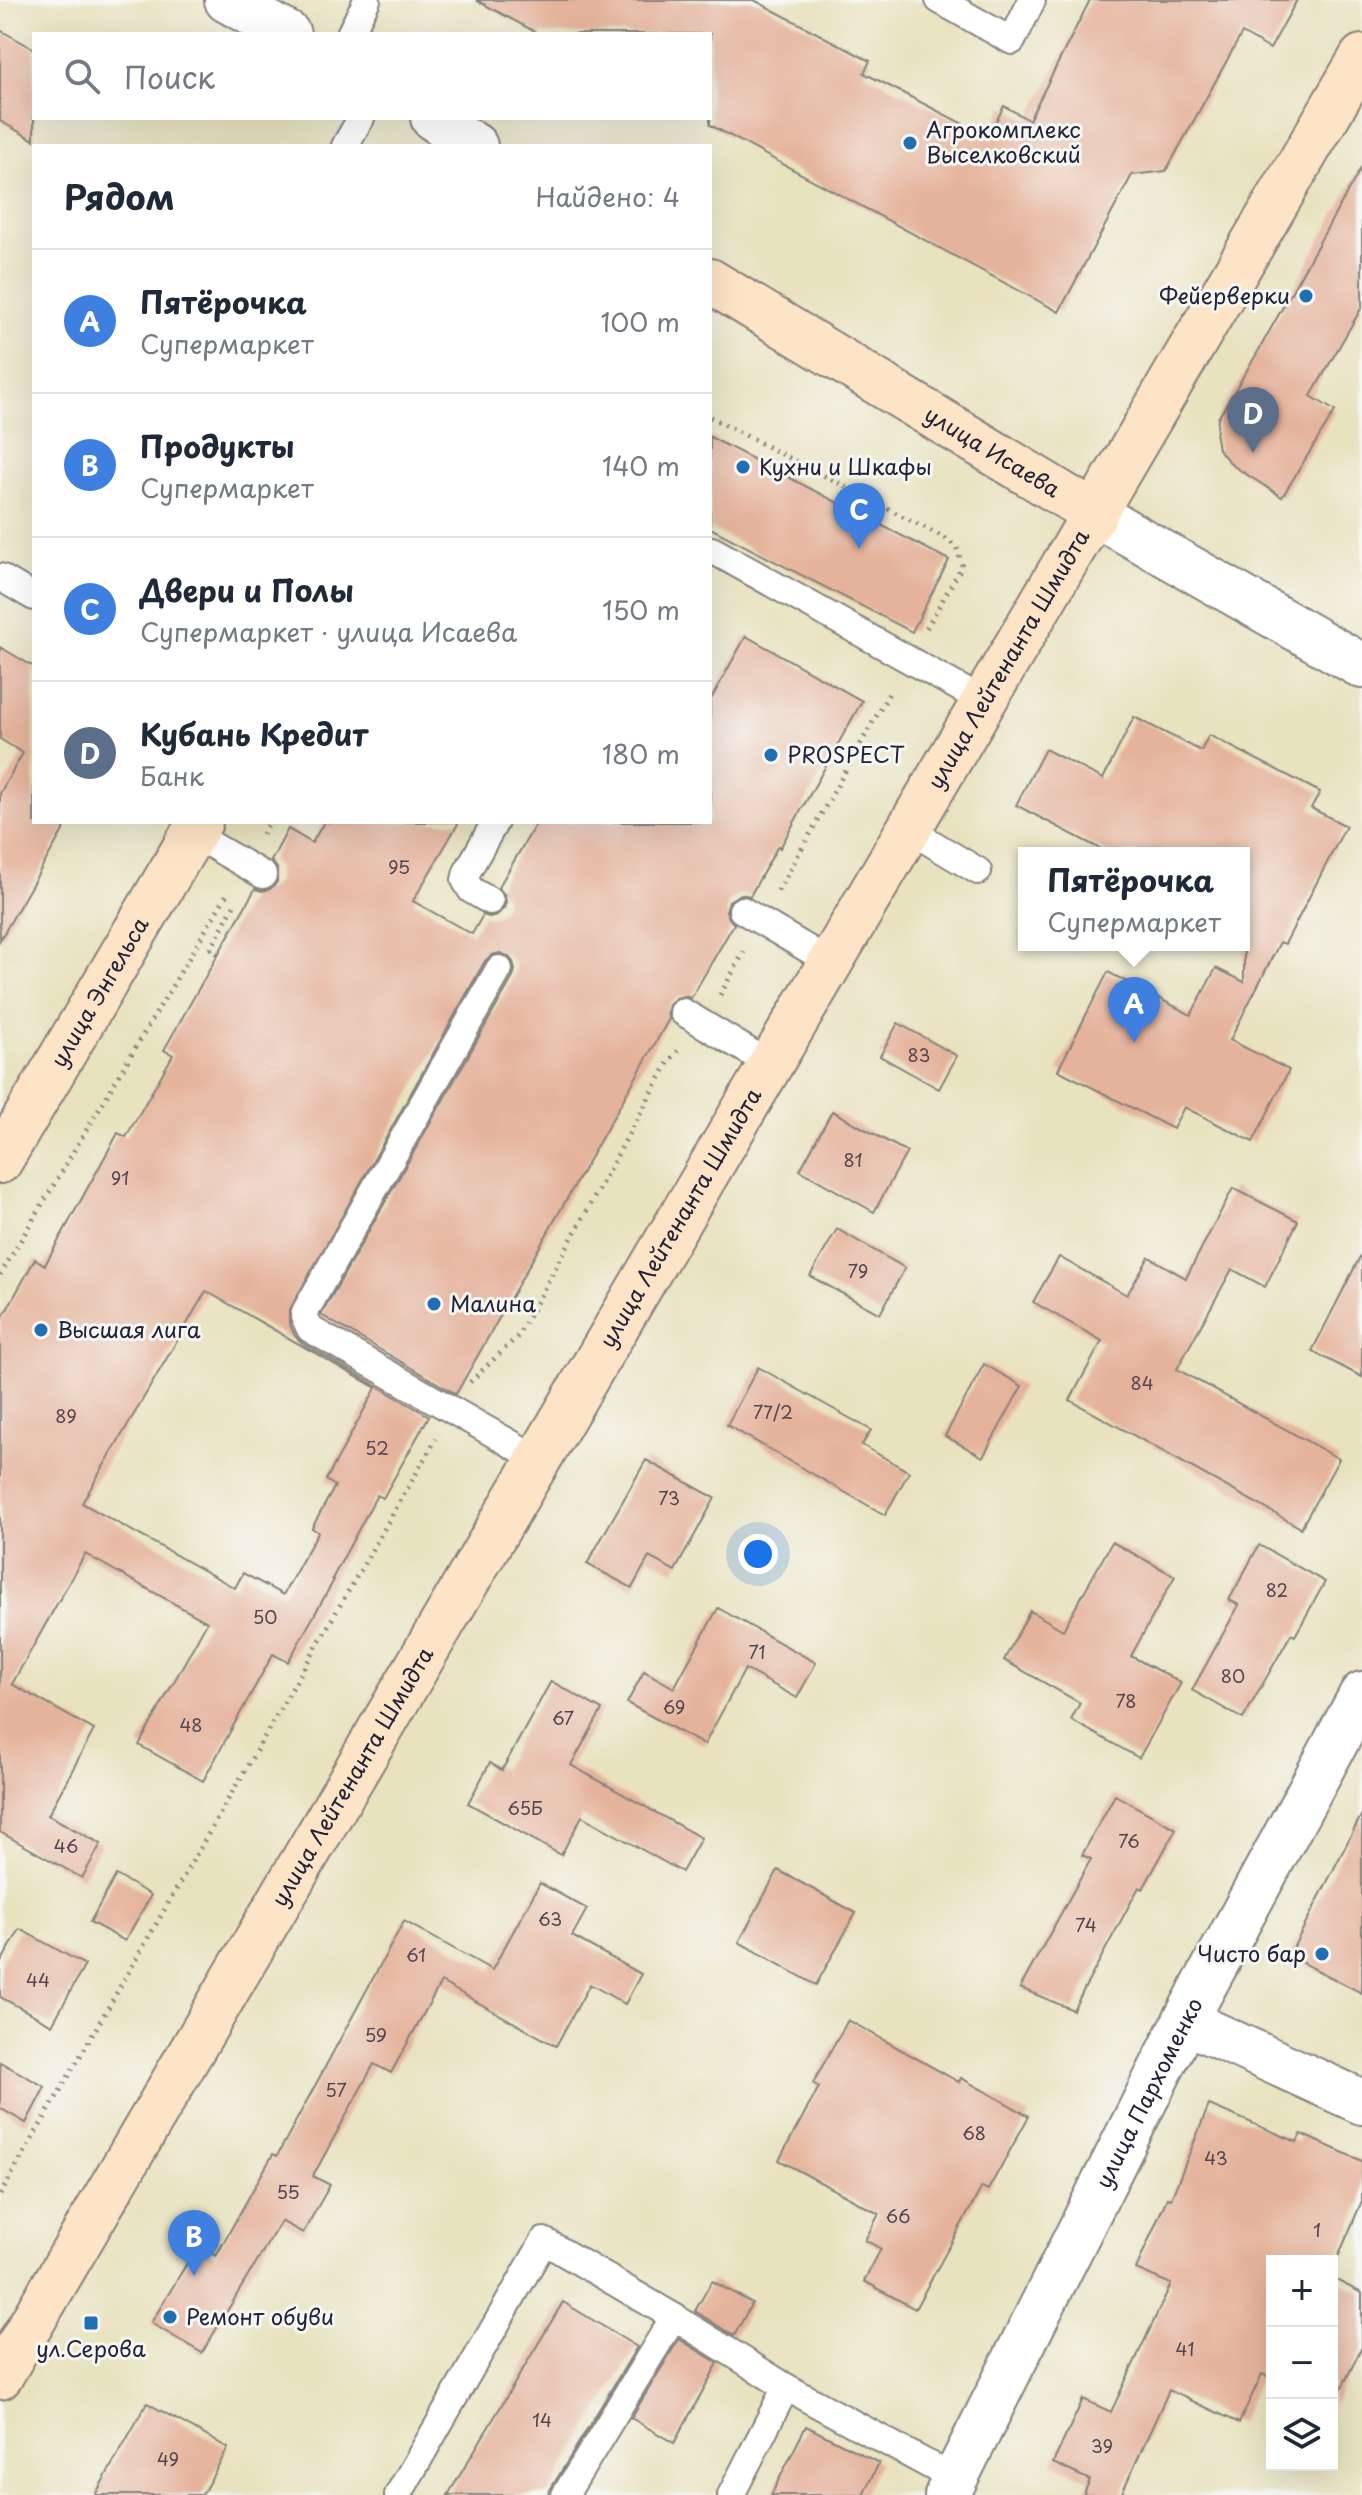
<!DOCTYPE html>
<html lang="ru">
<meta charset="utf-8">
<style>
body{margin:0;font-family:"Playpen Sans",sans-serif;background:#f2f2f3;color:#1f2937}
.controls{position:absolute;right:24px;bottom:24px;display:grid;overflow:hidden;border-radius:0px;box-shadow:0 8px 32px #0002}
.controls button{width:72px;height:72px;display:grid;place-items:center;padding:0;border:0;border-bottom:2px solid #e0e1e3;background:#fff;color:#1f2937;font:40px sans-serif}
.you{position:absolute;left:758px;top:1554px;width:28px;height:28px;margin:-20px;border:6px solid #fff;border-radius:50%;background:#1a73e8;box-shadow:0 0 0 12px #1a73e833}
.badge{display:grid;place-items:center;width:52px;height:52px;border-radius:50%;background:#111827;color:#fff;font-size:26px;font-weight:700}
.pin{position:absolute;translate:-50% -66px;filter:drop-shadow(0 2px 4px #0008)}
.pin::after{content:'';position:absolute;top:42px;width:28px;height:24px;background:inherit;clip-path:polygon(0 0,100% 0,50% 100%)}
.popup{position:absolute;left:1018px;top:847px;width:232px;height:104px;box-sizing:border-box;display:grid;place-content:center;border-radius:0px;background:#fff;filter:drop-shadow(0 2px 6px #0005);font-size:26px;white-space:nowrap;color:#747a83}
.popup b{font-size:30px;color:#1f2937}
.popup::after{content:'';position:absolute;left:50%;top:100%;margin-left:-16px;border:16px solid transparent;border-top-color:#fff}
.list{margin:0;padding:0;list-style:none}
h2{display:flex;justify-content:space-between;align-items:center;height:104px;margin:0;padding:0 32px;font-size:34px}
h2 small{font-size:26px;font-weight:400;color:#747a83}
.list li{display:grid;grid-template-columns:52px 1fr auto;gap:24px;align-items:center;box-sizing:border-box;height:144px;padding:0 32px;border-top:2px solid #e0e1e3}
.list b{display:block;font-size:30px;white-space:nowrap}
.list p{margin:0;font-size:26px;white-space:nowrap;color:#747a83}
.list em{font-size:26px;font-style:normal;color:#747a83}
.icon{flex:none;width:44px;height:44px;fill:none;stroke:currentColor;stroke-width:2;stroke-linecap:round;stroke-linejoin:round}
.map{position:relative;flex:none;width:1362px;height:2495px;overflow:hidden}
.search{position:absolute;background:#fff;box-shadow:0 8px 32px #0002;left:32px;top:32px;width:680px;height:88px;display:flex;align-items:center;gap:20px;box-sizing:border-box;padding:0 28px;border-radius:0px;color:#747a83;font-size:30px}
.panel{position:absolute;background:#fff;box-shadow:0 8px 32px #0002;left:32px;top:144px;width:680px;height:680px;border-radius:0px}
.map>svg:first-child{display:block}
.building{fill:#e5b39b;fill-rule:evenodd}
.lines{fill:none;stroke-linecap:round;stroke-linejoin:round}
.lane-casing{stroke:#86827d;stroke-width:30}
.street-casing{stroke:#86827d;stroke-width:48}
.secondary-casing{stroke:#86827d;stroke-width:48}
.path{stroke:#86827d;stroke-width:5;stroke-dasharray:2 6;stroke-linecap:butt}
.lane{stroke:#fff;stroke-width:26}
.street{stroke:#fff;stroke-width:44}
.secondary{stroke:#fee4c6;stroke-width:44}
.poi-dot{fill:#1f6fb2;stroke:#f6f6f2;stroke-width:3}
.labels{text-anchor:middle;stroke-width:6;stroke-linejoin:round;paint-order:stroke}
.number-label{font-size:18px;fill:#534653}
.poi-label{font-size:22px;fill:#22223b;stroke:#f6f6f2;text-anchor:start}
.street-label{font-size:22px;fill:#22223b;stroke:#f6f6f2}
</style>
<div class="map">
<svg width="1362" height="2495" viewBox="0 0 1362 2495">
<rect width="100%" height="100%" fill="#f6f6f2"/>
<filter id="ink" filterUnits="userSpaceOnUse"><feTurbulence type="fractalNoise" baseFrequency=".0125" numOctaves="2"/><feDisplacementMap in="SourceGraphic" scale="16" xChannelSelector="R" yChannelSelector="G"/><feConvolveMatrix kernelMatrix="1 2 1 2 8 2 1 2 1" color-interpolation-filters="sRGB"/></filter>
<filter id="wash" filterUnits="userSpaceOnUse"><feTurbulence type="fractalNoise" baseFrequency=".006" numOctaves="4" result="noise"/><feDisplacementMap in="SourceGraphic" scale="32" xChannelSelector="R" yChannelSelector="G"/><feGaussianBlur stdDeviation="1.8" result="paint"/><feColorMatrix in="noise" values="0 0 0 0 0 0 0 0 0 0 0 0 0 0 0 0 0 1.4 0 .05"/><feComposite in="paint" operator="in"/></filter>
<g filter="url(#wash)">
<rect width="100%" height="100%" fill="#e9e2bf"/>
<g id="blocks">
<g class="building">
<path d="M476,0H754L870,61L864,73L988,137L1004,106L1029,120L1090,0H1297L1270,49L1242,33L1166,171L1132,175L1059,312L710,125V34H539Z"/>
<path d="M0,30L34,49V140L0,121Z"/>
<path d="M1362,166V307L1311,396L1335,411L1282,497L1232,465L1218,449L1216,437L1218,418L1256,355Z"/>
<path d="M710,437L949,560L912,632L710,528Z"/>
<path d="M746,636L862,701L780,848L778,846L750,896L741,894L729,901L726,911L729,918L734,924L691,998L684,996L676,998L669,1005L667,1013L669,1019L456,1394L321,1315L513,977L515,970L513,962L508,956L500,953L492,955L485,961L289,1311V1323L295,1336L302,1343L429,1416L383,1498L377,1495L332,1579L334,1580L288,1662L273,1654L203,1781L139,1745L207,1622L85,1554L12,1684L94,1730L48,1815L101,1844L82,1878L0,1832V1322L35,1259L45,1265L118,1133L126,1137L173,1055L164,1050L255,889L262,891L270,889L277,882V868L271,861L288,829L312,843L324,822H459L413,901L472,934L483,915L489,917L497,915L504,908L506,902L504,894L498,888L537,822H710V701ZM206,1291L376,1388L326,1480L335,1486L312,1528L318,1532L283,1595L243,1573L235,1588L82,1503Z"/>
<path d="M0,647L34,667V822H68L0,940V793L23,753L0,739Z"/>
<path d="M1134,717L1201,751L1209,735L1320,792L1311,808L1346,826L1285,944L1280,942L1230,1040L1289,1070L1253,1142L1184,1107L1173,1129L1058,1070L1108,972L1191,1015L1216,968L1244,982V853H1108L1016,805L1045,749L1103,779Z"/>
<path d="M898,1023L957,1056L939,1089L880,1056Z"/>
<path d="M832,1111L907,1152L874,1212L800,1170Z"/>
<path d="M1233,1188L1298,1221L1265,1287L1232,1269L1177,1369L1339,1459L1301,1528L1070,1400L1102,1341L1033,1302L1059,1257L1127,1295L1149,1257L1186,1278Z"/>
<path d="M837,1229L905,1268L880,1314L810,1276Z"/>
<path d="M1362,1253V1377L1312,1351Z"/>
<path d="M984,1364L1022,1386L983,1457L945,1436Z"/>
<path d="M758,1367L871,1430L862,1445L909,1472L885,1515L727,1425Z"/>
<path d="M646,1460L715,1498L675,1571L649,1557L632,1588L587,1564Z"/>
<path d="M1112,1542L1175,1576L1131,1656L1181,1683L1139,1758L1071,1720L1080,1703L1004,1660L1030,1611L1063,1630Z"/>
<path d="M1259,1545L1325,1582L1295,1636L1291,1634L1243,1719L1192,1690L1239,1605L1229,1600Z"/>
<path d="M718,1608L816,1663L797,1698L745,1669L704,1745L627,1703L644,1671L674,1688Z"/>
<path d="M551,1681L602,1710L571,1765L701,1838L682,1872L582,1816L561,1855L468,1803L490,1763L502,1770Z"/>
<path d="M1115,1795L1176,1829L1143,1889L1139,1887L1073,2010L1020,1988L1091,1859L1082,1855Z"/>
<path d="M1362,1814V1993L1289,1956Z"/>
<path d="M778,1870L856,1913L816,1985L739,1942Z"/>
<path d="M116,1875L151,1895L125,1941L90,1922Z"/>
<path d="M540,1883L587,1909L572,1936L641,1974L625,2004L590,1984L556,2046L441,1982L391,2073L374,2064L313,2176L330,2185L303,2233L281,2221L202,2353L151,2323L198,2245L216,2256L273,2154L277,2156L404,1921L492,1970Z"/>
<path d="M20,1929L85,1965L52,2025L0,1997V1964Z"/>
<path d="M848,2020L959,2082L961,2078L1029,2116L988,2190L982,2187L915,2309L864,2281L881,2249L865,2240L879,2214L779,2160L819,2087L813,2083Z"/>
<path d="M0,2062L45,2087L26,2123L0,2108Z"/>
<path d="M1209,2105L1297,2142L1301,2134L1362,2161V2201L1332,2271V2261H1272V2378L1262,2374L1239,2423L1169,2390L1121,2495H1083L1090,2480L1053,2463L1083,2399L1111,2412L1171,2284L1136,2269L1167,2198L1171,2199Z"/>
<path d="M1332,2278L1362,2293V2347L1334,2404L1332,2403Z"/>
<path d="M712,2281L752,2303L734,2336L695,2311Z"/>
<path d="M563,2302L637,2347L547,2495H448Z"/>
<path d="M679,2339L718,2363L674,2443L631,2418Z"/>
<path d="M147,2403L228,2448L202,2495H95Z"/>
<path d="M806,2426L879,2463L863,2495H771Z"/>
</g>
</g>
</g>
<g filter="url(#ink)">
<use href="#blocks" fill-opacity="0" stroke="#86827d" stroke-width="2"/>
<g class="lines">
<defs>
<g id="lane">
<path d="M939,0L1012,41L1032,0"/>
<path d="M350,34L367,0"/>
<path d="M345,146L361,118"/>
<path d="M712,550L983,701"/>
<path d="M0,577L34,597"/>
<path d="M908,829L978,871"/>
<path d="M193,834L263,875"/>
<path d="M490,901L471,890L465,880L467,872L495,822"/>
<path d="M742,910L830,962"/>
<path d="M499,969L306,1310L304,1316L310,1329L538,1459"/>
<path d="M683,1012L770,1064"/>
<path d="M674,2317L786,2387"/>
<path d="M398,2495L544,2241L674,2317L565,2495"/>
<path d="M731,2495L786,2387L955,2479"/>
</g>
<g id="street">
<path d="M227,0L288,34"/>
<path d="M433,118L475,146"/>
<path d="M1095,514L1362,666"/>
<path d="M1185,2021L1362,2102"/>
<path id="s1" d="M947,2495L1185,2021L1362,1694"/>
</g>
<g id="secondary">
<path id="s2" d="M710,281L1095,514"/>
<path id="s3" d="M0,1161L200,822"/>
<path id="s4" d="M0,2377L1362,57"/>
</g>
</defs>
<use href="#lane" class="lane-casing"/>
<use href="#street" class="street-casing"/>
<use href="#secondary" class="secondary-casing"/>
<g class="path">
<path d="M710,417L945,538L957,548L962,566L926,629"/>
<path d="M262,834L269,822"/>
<path d="M778,891L891,690"/>
<path d="M218,954L211,949L236,901"/>
<path d="M720,995L744,952"/>
<path d="M0,1275L227,894"/>
<path d="M470,1382L518,1336L669,1061L678,1051"/>
<path d="M0,2195L436,1439"/>
</g>
<use href="#lane" class="lane"/>
<use href="#street" class="street"/>
<use href="#secondary" class="secondary"/>
</g>
</g>
<g class="poi-dot">
<circle cx="910" cy="143" r="8"/>
<circle cx="1306" cy="296" r="8"/>
<circle cx="743" cy="467" r="8"/>
<circle cx="771" cy="755" r="8"/>
<circle cx="434" cy="1304" r="8"/>
<circle cx="41" cy="1330" r="8"/>
<circle cx="1322" cy="1954" r="8"/>
<circle cx="170" cy="2317" r="8"/>
<rect x="83" y="2315" width="16" height="16" rx="4"/>
</g>
<g class="labels">
<g class="number-label">
<text x="399" y="874">95</text>
<text x="919" y="1062">83</text>
<text x="853" y="1167">81</text>
<text x="120" y="1185">91</text>
<text x="858" y="1278">79</text>
<text x="1142" y="1390">84</text>
<text x="773" y="1419">77/2</text>
<text x="66" y="1423">89</text>
<text x="377" y="1455">52</text>
<text x="669" y="1505">73</text>
<text x="1277" y="1597">82</text>
<text x="265" y="1624">50</text>
<text x="757" y="1659">71</text>
<text x="1233" y="1683">80</text>
<text x="1126" y="1708">78</text>
<text x="674" y="1714">69</text>
<text x="563" y="1725">67</text>
<text x="191" y="1732">48</text>
<text x="525" y="1815">65Б</text>
<text x="1129" y="1848">76</text>
<text x="66" y="1853">46</text>
<text x="550" y="1926">63</text>
<text x="1086" y="1932">74</text>
<text x="416" y="1962">61</text>
<text x="38" y="1987">44</text>
<text x="376" y="2042">59</text>
<text x="336" y="2097">57</text>
<text x="974" y="2140">68</text>
<text x="1216" y="2165">43</text>
<text x="288" y="2199">55</text>
<text x="898" y="2223">66</text>
<text x="1317" y="2237">1</text>
<text x="1185" y="2356">41</text>
<text x="542" y="2427">14</text>
<text x="1102" y="2453">39</text>
<text x="168" y="2466">49</text>
</g>
<g class="poi-label">
<text x="926" y="138">Агрокомплекс<tspan x="926" dy="25">Выселковский</tspan></text>
<text x="1290" y="304" text-anchor="end">Фейерверки</text>
<text x="759" y="475">Кухни и Шкафы</text>
<text x="787" y="763">PROSPECT</text>
<text x="450" y="1312">Малина</text>
<text x="57" y="1338">Высшая лига</text>
<text x="1306" y="1962" text-anchor="end">Чисто бар</text>
<text x="186" y="2325">Ремонт обуви</text>
<text x="91" y="2357" text-anchor="middle">ул.Серова</text>
</g>
<g class="street-label">
<text dy="8" stroke="none"><textPath href="#s2" startOffset="330">улица Исаева</textPath></text>
<text dy="8" stroke="none"><textPath href="#s4" startOffset="1992">улица Лейтенанта Шмидта</textPath></text>
<text dy="8" stroke="none"><textPath href="#s3" startOffset="196">улица Энгельса</textPath></text>
<text dy="8" stroke="none"><textPath href="#s4" startOffset="1344">улица Лейтенанта Шмидта</textPath></text>
<text dy="8" stroke="none"><textPath href="#s4" startOffset="696">улица Лейтенанта Шмидта</textPath></text>
<text dy="8" stroke="none"><textPath href="#s1" startOffset="450">улица Пархоменко</textPath></text>
</g>
</g>
</svg>
<div class="controls">
<button>+</button>
<button>−</button>
<button><svg class="icon" aria-label="layers" viewBox="0 0 24 24"><path d="M12 4l9 5-9 5-9-5zM3 14l9 5 9-5"/></svg></button>
</div>
<div class="you"></div>
<div class="pin badge" style="left:1134px;top:1043px;background:#3f7fe0">A</div>
<div class="popup"><b>Пятёрочка</b>Супермаркет</div>
<div class="pin badge" style="left:194px;top:2276px;background:#3f7fe0">B</div>
<div class="pin badge" style="left:859px;top:549px;background:#3f7fe0">C</div>
<div class="pin badge" style="left:1253px;top:453px;background:#5c6f8a">D</div>
<div class="search"><svg class="icon" aria-label="search" viewBox="0 0 24 24"><circle cx="10" cy="10" r="6"/><path d="M15 15l6 6"/></svg>Поиск</div>
<section class="panel">
<h2>Рядом<small>Найдено: 4</small></h2>
<ul class="list">
<li><span class="badge" style="background:#3f7fe0">A</span><div><b>Пятёрочка</b><p>Супермаркет</p></div><em>100 m</em></li>
<li><span class="badge" style="background:#3f7fe0">B</span><div><b>Продукты</b><p>Супермаркет</p></div><em>140 m</em></li>
<li><span class="badge" style="background:#3f7fe0">C</span><div><b>Двери и Полы</b><p>Супермаркет · улица Исаева</p></div><em>150 m</em></li>
<li><span class="badge" style="background:#5c6f8a">D</span><div><b>Кубань Кредит</b><p>Банк</p></div><em>180 m</em></li>
</ul>
</section>
</div>
